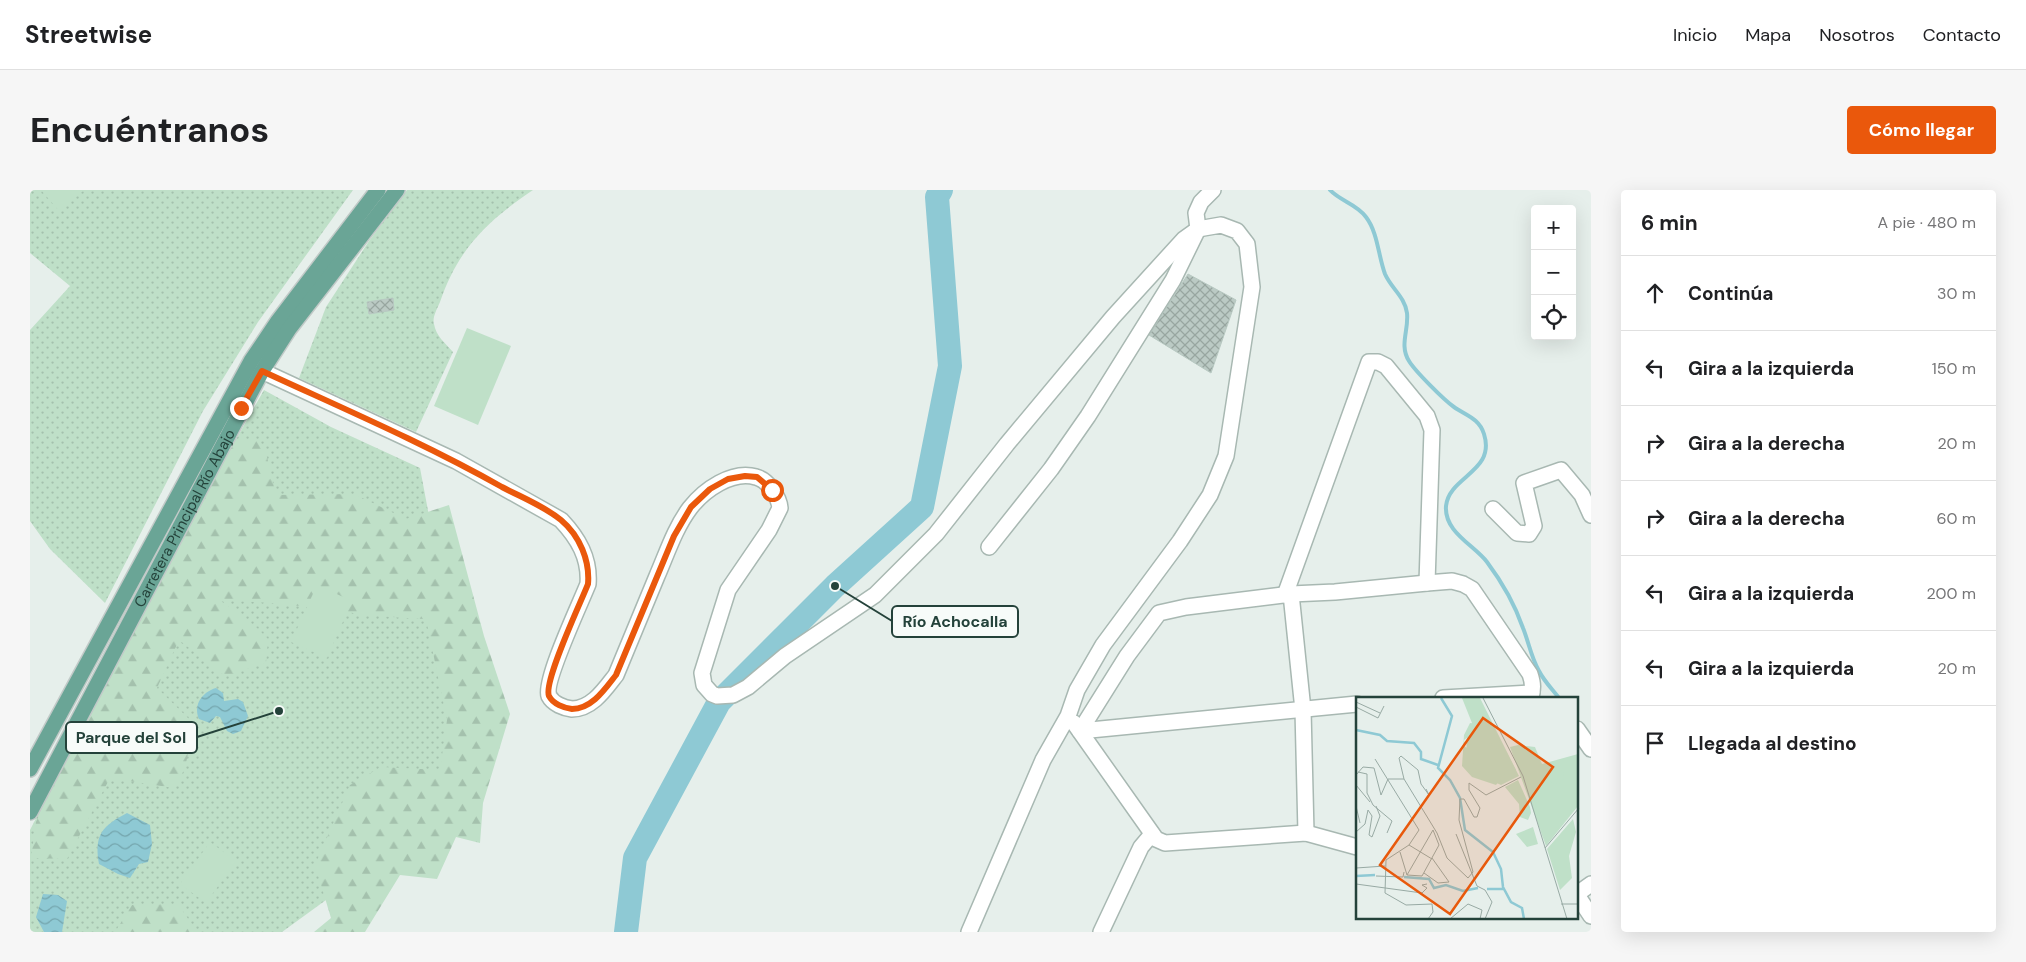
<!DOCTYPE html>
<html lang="es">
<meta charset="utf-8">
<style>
body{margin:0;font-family:"DM Sans",sans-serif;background:#f6f6f6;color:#202124}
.controls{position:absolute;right:15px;top:15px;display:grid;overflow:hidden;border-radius:5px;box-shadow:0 5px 20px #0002}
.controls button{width:45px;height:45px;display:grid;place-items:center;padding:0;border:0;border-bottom:1px solid #e0e0e0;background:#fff;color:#202124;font:25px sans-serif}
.stop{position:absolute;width:15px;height:15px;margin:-11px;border:4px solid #ea580c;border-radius:50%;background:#fff}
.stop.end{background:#ea580c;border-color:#fff;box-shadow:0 1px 5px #0008}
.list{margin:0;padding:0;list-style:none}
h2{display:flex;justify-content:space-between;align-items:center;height:65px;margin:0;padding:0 20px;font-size:21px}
h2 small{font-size:16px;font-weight:400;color:#757577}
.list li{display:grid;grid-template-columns:32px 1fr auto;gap:15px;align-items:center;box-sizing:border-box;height:75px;padding:0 20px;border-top:1px solid #e0e0e0}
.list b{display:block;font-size:19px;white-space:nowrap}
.list em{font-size:16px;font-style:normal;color:#757577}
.icon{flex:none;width:28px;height:28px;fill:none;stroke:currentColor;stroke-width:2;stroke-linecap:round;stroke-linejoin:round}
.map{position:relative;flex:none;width:1561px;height:742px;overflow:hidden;border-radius:5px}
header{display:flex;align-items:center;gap:30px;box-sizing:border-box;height:70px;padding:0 25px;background:#fff;border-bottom:1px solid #e0e0e0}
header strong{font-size:24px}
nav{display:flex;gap:28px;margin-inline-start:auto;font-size:18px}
.intro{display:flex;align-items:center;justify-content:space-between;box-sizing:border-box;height:120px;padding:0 30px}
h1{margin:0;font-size:35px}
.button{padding:12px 22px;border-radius:5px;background:#ea580c;color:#fff;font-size:18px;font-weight:700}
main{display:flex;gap:30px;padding:0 30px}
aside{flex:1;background:#fff;border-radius:5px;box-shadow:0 5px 20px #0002}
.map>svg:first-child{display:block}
.grass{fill:url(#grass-dots)}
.forest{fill:url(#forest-firs)}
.garden{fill:#bfe0c8}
.water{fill:url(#water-waves)}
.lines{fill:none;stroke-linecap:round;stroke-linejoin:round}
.stream{stroke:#8ec9d4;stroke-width:4}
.river{stroke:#8ec9d4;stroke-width:24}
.building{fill:url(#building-cross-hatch);stroke:#b8c9c2}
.minor-casing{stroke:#a8b8b2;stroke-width:18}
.major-casing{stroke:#c2cac8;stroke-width:18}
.minor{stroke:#fff;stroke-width:15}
.major{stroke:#6aa596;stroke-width:15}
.route{stroke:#ea580c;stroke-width:6}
.labels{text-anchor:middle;stroke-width:4;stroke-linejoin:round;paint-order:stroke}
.street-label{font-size:15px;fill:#24423a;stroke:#f7fbf9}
.inset-river{fill:none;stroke:#8ec9d4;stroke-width:2.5}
.inset-road{fill:none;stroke:#98aaa4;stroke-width:1}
.view{fill:#e8590c;fill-opacity:0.15;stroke:#e8590c;stroke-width:2.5}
.inset-edge{fill:none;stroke:#24423a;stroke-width:2.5}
.leader{fill:none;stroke:#24423a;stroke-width:2}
.callout-dot{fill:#24423a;stroke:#f7fbf9;stroke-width:2}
.callout{fill:#f7fbf9;stroke:#24423a;stroke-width:2}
.callout-label{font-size:16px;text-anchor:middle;font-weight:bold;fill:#24423a}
</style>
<header>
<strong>Streetwise</strong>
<nav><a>Inicio</a><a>Mapa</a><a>Nosotros</a><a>Contacto</a></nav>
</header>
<div class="intro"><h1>Encuéntranos</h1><a class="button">Cómo llegar</a></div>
<main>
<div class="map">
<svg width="1561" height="742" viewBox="0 0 1561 742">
<defs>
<pattern id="grass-dots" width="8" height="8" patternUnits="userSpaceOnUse" patternTransform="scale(1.25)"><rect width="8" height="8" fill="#bfe0c8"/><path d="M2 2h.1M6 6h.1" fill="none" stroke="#a4c1ad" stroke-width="1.8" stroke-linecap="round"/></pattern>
<pattern id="forest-firs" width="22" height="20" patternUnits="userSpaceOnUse" patternTransform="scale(1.25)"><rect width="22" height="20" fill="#bfe0c8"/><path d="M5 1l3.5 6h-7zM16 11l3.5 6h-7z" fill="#a4c1ad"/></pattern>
<pattern id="water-waves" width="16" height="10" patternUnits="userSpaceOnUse" patternTransform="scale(1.25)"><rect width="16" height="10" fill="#8ec9d4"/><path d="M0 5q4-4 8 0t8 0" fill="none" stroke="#74a5ad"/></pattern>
<pattern id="building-cross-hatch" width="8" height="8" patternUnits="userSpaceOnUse" patternTransform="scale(1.25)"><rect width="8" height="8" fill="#bbcac4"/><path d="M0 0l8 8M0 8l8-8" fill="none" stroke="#98a6a0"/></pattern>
</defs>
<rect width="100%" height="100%" fill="#e6efeb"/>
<g class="grass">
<path d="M0,0H323L228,132L173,221L75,413L20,359L0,331V140L40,96L0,63Z"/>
<path d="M377,0H503C457,31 428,59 410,112C407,119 402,128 404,134C406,146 415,153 423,162L386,242L269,188L296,117L339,51Z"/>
<path d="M234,200L301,237L390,278L453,613L307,702L252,742H0V640L142,362Z"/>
</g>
<g class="forest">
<path d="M206,249L229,250L237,267L246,305L324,304L376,329L419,315L454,446L480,524L453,613L450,653L426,647L407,689L370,685L335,742H284L301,728L285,675L320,595L351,577L410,580L417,530L396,429C327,428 260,410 191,411L227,438L238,449L236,473L195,486L149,450L127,498L160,530C160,554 159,578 144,598L80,588L37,669L1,668L6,632L24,594L142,362Z"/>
<path d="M148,714L167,742H85L102,715Z"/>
</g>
<g class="garden">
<path d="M11,0H54L29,21Z"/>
<path d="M437,138L481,156L448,235L404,216Z"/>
<path d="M287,395L322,411L297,468L261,452Z"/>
<path d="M180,652L206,671L176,713L150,694Z"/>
</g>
<g class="water">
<path d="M186,498L193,503L194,511L208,509L213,512L218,526L211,541L203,544L197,541L190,527L186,526L180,533L169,529C163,515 172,502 186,498Z"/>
<path d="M97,623L120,635L122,654L118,672L109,674L100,688L88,684L69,674C64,645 72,636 97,623Z"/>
<path d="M13,704L28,705L37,711L32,742H14L6,727Z"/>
</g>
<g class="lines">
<path class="stream" d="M1300,0C1310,11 1327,14 1336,27C1348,43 1348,65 1355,84C1361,98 1375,107 1377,123C1379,140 1369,155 1379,171C1385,181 1414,210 1424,217C1435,225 1449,228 1454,244C1466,282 1419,286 1416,316C1414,342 1444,355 1457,372C1472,392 1485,415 1493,438C1499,453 1501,467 1509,481C1514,491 1522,499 1529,508"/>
<path class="river" d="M596,742L605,668L689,512L805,396L892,317L920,176L907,7L911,0"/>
</g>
<g class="building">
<path d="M1158,84L1206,110L1181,183L1119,145Z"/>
<path d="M363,108L364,120L339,124L337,112Z"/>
</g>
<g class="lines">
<defs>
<g id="minor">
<path d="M232,181L426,271L531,330C548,348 560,368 558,394C551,412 513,492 519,506C523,514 534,518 542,519C562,519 575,499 586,485C600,452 613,419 627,386C637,363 645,338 660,318C674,300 702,280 726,287C738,290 749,307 750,318L739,340L698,400L672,483L674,495L682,504L687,506L703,505L718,497L755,466L845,405L906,344L977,254L1083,127L1154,49L1168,39L1191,35L1207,41L1217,54L1222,97L1196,266L1180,305L1150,351L1073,455L1047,500L1038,526L1013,570L939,742"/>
<path d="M1463,319L1487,343L1499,344L1504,336L1494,293L1531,280L1552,305L1561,325"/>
<path d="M959,357L1021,279L1058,226L1143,90L1168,39L1166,23L1171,12L1183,0"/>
<path d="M1261,404L1273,520L1276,643"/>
<path d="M1255,405L1339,172H1348L1356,176L1397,226L1402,240L1397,393"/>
<path d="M1413,508L1502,503"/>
<path d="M1044,533L1126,649L1135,653L1276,643L1327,657"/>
<path d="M1547,539L1561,559"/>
<path d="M1050,541L1097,466L1129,423L1156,417L1261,404L1305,402L1397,393L1422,391L1433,394L1442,399L1500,484C1503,493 1504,500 1499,508"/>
<path d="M1050,541L1327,514"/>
<path d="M1547,704L1561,694"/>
<path d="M1547,705L1561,726"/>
<path d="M1071,742L1111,657L1122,644"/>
</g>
<g id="major">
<path d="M0,579L221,171L248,131L348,0"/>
<path id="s1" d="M0,622L232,181L259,139L367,0"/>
</g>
</defs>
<use href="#minor" class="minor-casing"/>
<use href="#major" class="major-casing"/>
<use href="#minor" class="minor"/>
<use href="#major" class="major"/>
</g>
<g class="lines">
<path class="route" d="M211,218L232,181C312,218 394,253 472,297C491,307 514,316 531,330C550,346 560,371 558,394C551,412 513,492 519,506C523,514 534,518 542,519C562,519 575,499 586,485L644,346L661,317L680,299L698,289L715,286L727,287L742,300"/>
</g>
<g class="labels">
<g class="street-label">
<text dy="5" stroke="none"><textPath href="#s1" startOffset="332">Carretera Principal Río Abajo</textPath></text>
</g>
</g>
<g transform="translate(1326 507)">
<rect width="222" height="222" fill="#e6efeb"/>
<path d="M106,1H124L163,79L145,88L110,72L111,34L116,26ZM162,48L179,50L186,67L222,57V109L190,149L154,50ZM162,83L174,110L175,116L172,123L164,120L163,107L149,90ZM217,122L220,135L213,159L216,181L204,193L191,152Z" fill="#bfe0c8"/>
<path d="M114,26L121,27L123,32L108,43L109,50L115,52L120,61L116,70L131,79L146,61H137L145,54L131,44L137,39L132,29L134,26L160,73H152L140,88L116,80L106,69L108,38Z" fill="#bfe0c8"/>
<path d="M192 79a8 8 0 1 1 16 0a8 8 0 1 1-16 0ZM177,130L182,147L171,150L160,137Z" fill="#bfe0c8"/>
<path class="inset-river" d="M85,1L96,19L82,71L94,83L104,101L109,133L137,155L145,172L147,190L155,205L166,211L168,222M0,33L24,38L31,44L58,46L65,55V62L82,68M0,179L19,178M48,180L73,182L78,191L90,188L107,194L122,191M131,192H148"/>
<path class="inset-road" d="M127,1L167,79L211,222M0,5L24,16M0,10L22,21L28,9M19,62L63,133M2,75L11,77V96L17,108L36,124L31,136M0,78L7,70L18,71L25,98L32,82H48L81,136L91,161L112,181L117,175L103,123L104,102H108L118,120H121L124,111L113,93V86L130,98L165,80M48,82L43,61L45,59L62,73L65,87L73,98L70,92M0,88L14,105M0,109L4,126M63,133L53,148L30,163L29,196L50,208L76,207L77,215L72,222M0,135L9,127L12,113L16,119L13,138L16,140L24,119L20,109M100,137L121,189L129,193L136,205L129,222M53,148L76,162M189,151L223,111M44,155L51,178L66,179L83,148L77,133M0,171L29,169M68,176L82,186L93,185L76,161M51,178L77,133M20,179L47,180L48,175M0,187L66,196L71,191L66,188L71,187M205,207H223M94,222L112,207L126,213L124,222"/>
<path class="view" d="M127,21L197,70L94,217L24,168Z"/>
<rect width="222" height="222" class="inset-edge"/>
</g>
<path class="leader" d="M805 396L862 431M249 521L167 547"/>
<g class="callout-dot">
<circle cx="805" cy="396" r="5"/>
<circle cx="249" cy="521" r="5"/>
</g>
<g class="callout">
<rect x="862" y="416" width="126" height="31" rx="5"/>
<rect x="36" y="532" width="131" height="31" rx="5"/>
</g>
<g class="callout-label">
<text x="925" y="437">Río Achocalla</text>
<text x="101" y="553">Parque del Sol</text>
</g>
</svg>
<div class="controls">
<button>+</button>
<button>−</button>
<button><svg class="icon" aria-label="locate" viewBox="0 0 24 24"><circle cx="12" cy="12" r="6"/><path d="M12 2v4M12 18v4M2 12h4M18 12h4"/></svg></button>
</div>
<div class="stop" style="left:742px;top:300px"></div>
<div class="stop end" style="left:211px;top:218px"></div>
</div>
<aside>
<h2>6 min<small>A pie · 480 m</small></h2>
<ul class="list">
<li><svg class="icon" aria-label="ahead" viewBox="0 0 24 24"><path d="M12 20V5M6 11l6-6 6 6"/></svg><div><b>Continúa</b></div><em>30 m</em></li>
<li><svg class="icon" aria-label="left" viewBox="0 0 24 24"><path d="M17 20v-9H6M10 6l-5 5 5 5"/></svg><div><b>Gira a la izquierda</b></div><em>150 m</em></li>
<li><svg class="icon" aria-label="right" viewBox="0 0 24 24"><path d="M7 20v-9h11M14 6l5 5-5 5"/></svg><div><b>Gira a la derecha</b></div><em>20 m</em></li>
<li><svg class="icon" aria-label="right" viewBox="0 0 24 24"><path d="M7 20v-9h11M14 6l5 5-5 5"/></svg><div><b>Gira a la derecha</b></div><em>60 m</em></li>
<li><svg class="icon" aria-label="left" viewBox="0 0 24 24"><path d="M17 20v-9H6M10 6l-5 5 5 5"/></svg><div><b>Gira a la izquierda</b></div><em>200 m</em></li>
<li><svg class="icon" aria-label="left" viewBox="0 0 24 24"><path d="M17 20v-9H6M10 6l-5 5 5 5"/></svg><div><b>Gira a la izquierda</b></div><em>20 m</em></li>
<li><svg class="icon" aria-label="arrive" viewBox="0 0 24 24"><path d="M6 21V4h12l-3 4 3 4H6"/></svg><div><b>Llegada al destino</b></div></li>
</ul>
</aside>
</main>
